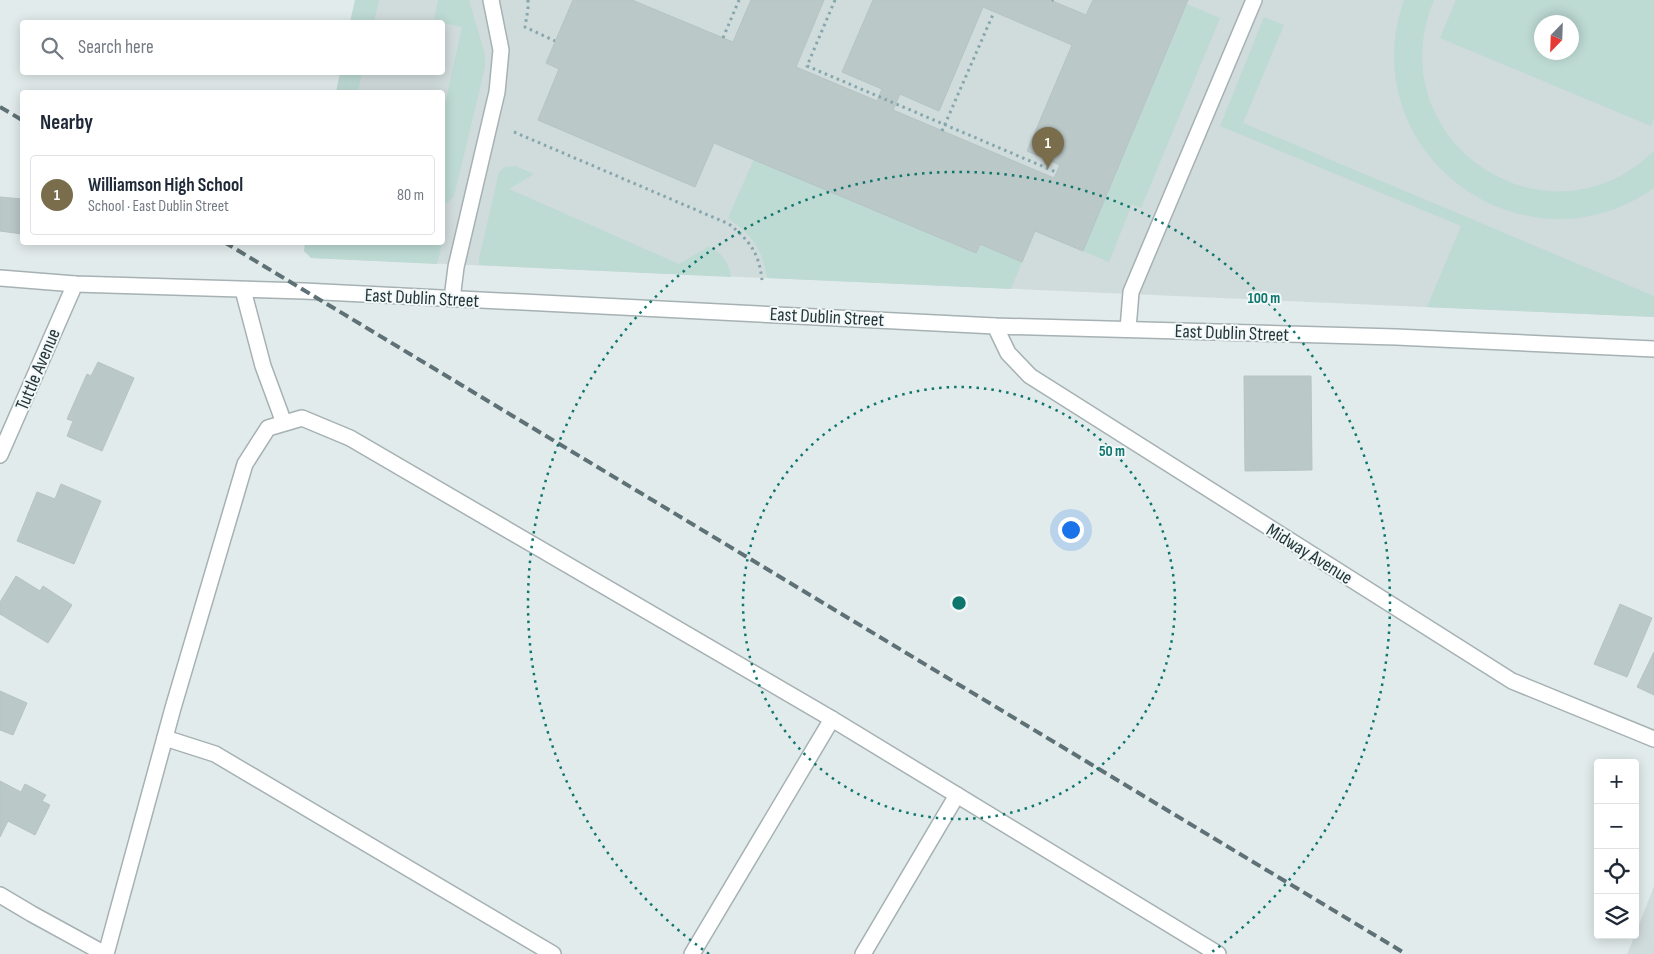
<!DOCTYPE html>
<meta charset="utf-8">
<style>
body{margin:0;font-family:"Sofia Sans Condensed",sans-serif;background:#f6f6f7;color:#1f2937}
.controls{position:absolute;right:15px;bottom:15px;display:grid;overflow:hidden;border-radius:5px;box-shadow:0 2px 12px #0003}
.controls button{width:45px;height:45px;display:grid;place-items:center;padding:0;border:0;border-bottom:1px solid #e0e1e3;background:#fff;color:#1f2937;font:25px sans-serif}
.compass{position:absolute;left:1534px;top:15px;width:45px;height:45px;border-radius:50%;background:#fff;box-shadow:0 2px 12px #0003;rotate:203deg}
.you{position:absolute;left:1070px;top:529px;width:18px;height:18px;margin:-12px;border:4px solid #fff;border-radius:50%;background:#1a73e8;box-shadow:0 0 0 8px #1a73e833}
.badge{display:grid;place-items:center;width:32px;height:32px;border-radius:50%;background:#796d4c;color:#fff;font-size:16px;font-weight:700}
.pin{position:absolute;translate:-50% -41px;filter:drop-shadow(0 1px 2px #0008)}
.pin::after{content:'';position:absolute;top:26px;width:18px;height:15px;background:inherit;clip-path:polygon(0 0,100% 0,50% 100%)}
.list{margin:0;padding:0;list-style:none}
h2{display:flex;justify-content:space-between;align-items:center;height:65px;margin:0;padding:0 20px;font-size:21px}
h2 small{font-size:16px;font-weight:400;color:#747a83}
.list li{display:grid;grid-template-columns:32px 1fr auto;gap:15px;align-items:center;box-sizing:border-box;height:80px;margin:0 10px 10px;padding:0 10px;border:1px solid #e0e1e3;border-radius:5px}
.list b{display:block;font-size:19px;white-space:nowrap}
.list p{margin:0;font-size:16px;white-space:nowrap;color:#747a83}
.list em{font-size:16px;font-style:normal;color:#747a83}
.icon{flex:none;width:28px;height:28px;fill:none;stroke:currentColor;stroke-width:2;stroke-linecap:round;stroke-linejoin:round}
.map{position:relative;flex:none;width:1654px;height:954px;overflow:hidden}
.search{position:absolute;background:#fff;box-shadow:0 2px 12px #0003;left:20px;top:20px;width:425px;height:55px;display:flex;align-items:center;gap:12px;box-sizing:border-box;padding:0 18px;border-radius:5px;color:#747a83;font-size:19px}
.panel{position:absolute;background:#fff;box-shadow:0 2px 12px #0003;left:20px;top:90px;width:425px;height:155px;border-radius:5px}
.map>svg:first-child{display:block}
.built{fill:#d0dbdb;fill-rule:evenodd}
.green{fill:#bddad3;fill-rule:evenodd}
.building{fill:#bbc8c8;stroke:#b5c3c4;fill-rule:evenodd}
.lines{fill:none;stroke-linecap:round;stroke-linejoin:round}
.minor-casing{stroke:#a5b1b3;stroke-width:18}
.path{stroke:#85a6ac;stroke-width:3;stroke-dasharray:2.5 4;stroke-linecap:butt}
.minor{stroke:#fff;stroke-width:15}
.rail{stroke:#5e7176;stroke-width:4;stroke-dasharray:10 5;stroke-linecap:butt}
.ring{fill:none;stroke:#0f766e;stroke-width:2.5;stroke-dasharray:2.5 5}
.labels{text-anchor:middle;stroke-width:4;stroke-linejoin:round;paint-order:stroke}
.street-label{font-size:19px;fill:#24363b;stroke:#f2f8f8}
.centre{fill:#0f766e;stroke:#f2f8f8;stroke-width:2.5}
.ring-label{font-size:15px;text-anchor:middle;font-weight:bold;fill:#0f766e;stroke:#f2f8f8;stroke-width:4;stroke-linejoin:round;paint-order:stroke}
</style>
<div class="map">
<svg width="1654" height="954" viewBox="0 0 1654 954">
<rect width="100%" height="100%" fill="#e2ebeb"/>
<g class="built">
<path d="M361,0H1654V317L311,258L314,243L442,242V92H343L347,73L442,72V22H356ZM1542,22H1572V52H1542Z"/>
<path d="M1654,886V954H1627L1635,935Z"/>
</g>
<g class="green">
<path d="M355,0H379L374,22H350Z"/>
<path d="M438,0H469L485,55V67L454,196L448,202L443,204V114L462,27L434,21Z"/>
<path d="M1404,0H1434C1376,139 1546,256 1654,151V188C1523,280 1351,152 1404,0Z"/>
<path d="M1456,0H1654V119L1651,126L1440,38ZM1542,22H1572V52H1542Z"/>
<path d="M1187,4L1220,18L1141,208L1132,204L1109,262L1083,251Z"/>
<path d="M1264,17L1284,25L1243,123L1654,296V317L1427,307L1461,226L1220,126Z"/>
<path d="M340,73H362L358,92H336Z"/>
<path d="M754,159L976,253L980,244L1022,262L1011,289L767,278C762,248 753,236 728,218Z"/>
<path d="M515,166L534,174L509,189L679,264L708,247C722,252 729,263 731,277L479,265V259L499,172L505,167Z"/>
<path d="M305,243V242L442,243L437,264L311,258L304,251Z"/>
</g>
<g class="building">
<path d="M573,0H632L733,42L751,0H824L796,67L877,101L882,89L842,72L873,0H1050L1086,15L1093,0H1188L1083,251L1035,231L1022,262L980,244L976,253L714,143L695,187L538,120L559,69L546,63ZM983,7L1072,45L1027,151L1060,165L1054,178L893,110L900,94L939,111Z"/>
<path d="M0,197L22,199V234L0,231Z"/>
<path d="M98,362L134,378L102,451L67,436L73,421L67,419L87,374L91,376Z"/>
<path d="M1244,376H1311L1312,470L1245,471Z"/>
<path d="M61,484L101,501L74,564L17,541L37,492L55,499Z"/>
<path d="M16,576L40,591L43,586L72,605L48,643L0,614V602Z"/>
<path d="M1620,604L1652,618L1627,677L1594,664Z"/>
<path d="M1654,652V695L1637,687Z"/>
<path d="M0,691L27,703L13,735L0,730Z"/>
<path d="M0,781L21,792L25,784L46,795L42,801L50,805L35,835L8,821L0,837Z"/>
</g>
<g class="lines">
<defs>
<g id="minor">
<path d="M0,278L75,284L304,291L995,326L1396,337L1654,349"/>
<path d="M243,290L263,366L284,423"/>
<path d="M452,299L456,267L497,92L501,50L491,0"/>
<path d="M995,326L1008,353L1030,376L1512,681L1654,739"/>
<path d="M1128,329L1131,292L1254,0"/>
<path d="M0,455L75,284"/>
<path d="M165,738L215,754L553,954"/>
<path d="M0,895L32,914L105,954"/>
<path d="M106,954L173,708L245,464L268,428L302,418L350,438L832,719L1218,954"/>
<path d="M692,954L832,719"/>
<path d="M863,954L957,795"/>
</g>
</defs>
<use href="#minor" class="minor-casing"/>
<g class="path">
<path d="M528,0V9L525,27L555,41"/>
<path d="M835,0L807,66L1056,172"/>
<path d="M1052,1L1053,0"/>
<path d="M723,38L739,0"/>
<path d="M942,131L994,12"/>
<path d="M514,132L729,224C750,241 759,253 762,280"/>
</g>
<use href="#minor" class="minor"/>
<g class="rail">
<path d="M0,107L22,120"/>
<path d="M224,242L1406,954"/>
</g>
</g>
<g class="ring">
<circle cx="959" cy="603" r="216"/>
<path d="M709 954A431 431 0 1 1 1209 954"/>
</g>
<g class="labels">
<g class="street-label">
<text transform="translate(422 297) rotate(3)" y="7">East Dublin Street</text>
<text transform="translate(827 316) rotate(3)" y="7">East Dublin Street</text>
<text transform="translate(1232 332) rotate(2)" y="7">East Dublin Street</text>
<text transform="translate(37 369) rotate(-67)" y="7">Tuttle Avenue</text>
<text transform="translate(1310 553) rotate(32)" y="7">Midway Avenue</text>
</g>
</g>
<circle cx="959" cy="603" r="8" class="centre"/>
<g class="ring-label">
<text x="1264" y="303">100 m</text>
<text x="1112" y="456">50 m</text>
</g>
</svg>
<div class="controls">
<button>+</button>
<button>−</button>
<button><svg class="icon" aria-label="locate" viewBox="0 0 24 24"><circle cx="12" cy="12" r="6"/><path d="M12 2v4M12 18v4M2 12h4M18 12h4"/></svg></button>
<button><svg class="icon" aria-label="layers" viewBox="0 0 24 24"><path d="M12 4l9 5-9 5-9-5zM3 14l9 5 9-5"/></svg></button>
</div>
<svg class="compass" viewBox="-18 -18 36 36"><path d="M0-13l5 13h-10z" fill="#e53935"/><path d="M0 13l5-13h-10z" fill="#747a83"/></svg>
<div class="you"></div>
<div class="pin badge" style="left:1048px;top:168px">1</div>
<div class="search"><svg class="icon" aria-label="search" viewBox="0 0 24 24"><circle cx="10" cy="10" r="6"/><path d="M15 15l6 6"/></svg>Search here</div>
<section class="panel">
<h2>Nearby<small></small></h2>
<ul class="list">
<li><span class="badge">1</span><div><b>Williamson High School</b><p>School · East Dublin Street</p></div><em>80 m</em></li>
</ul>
</section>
</div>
